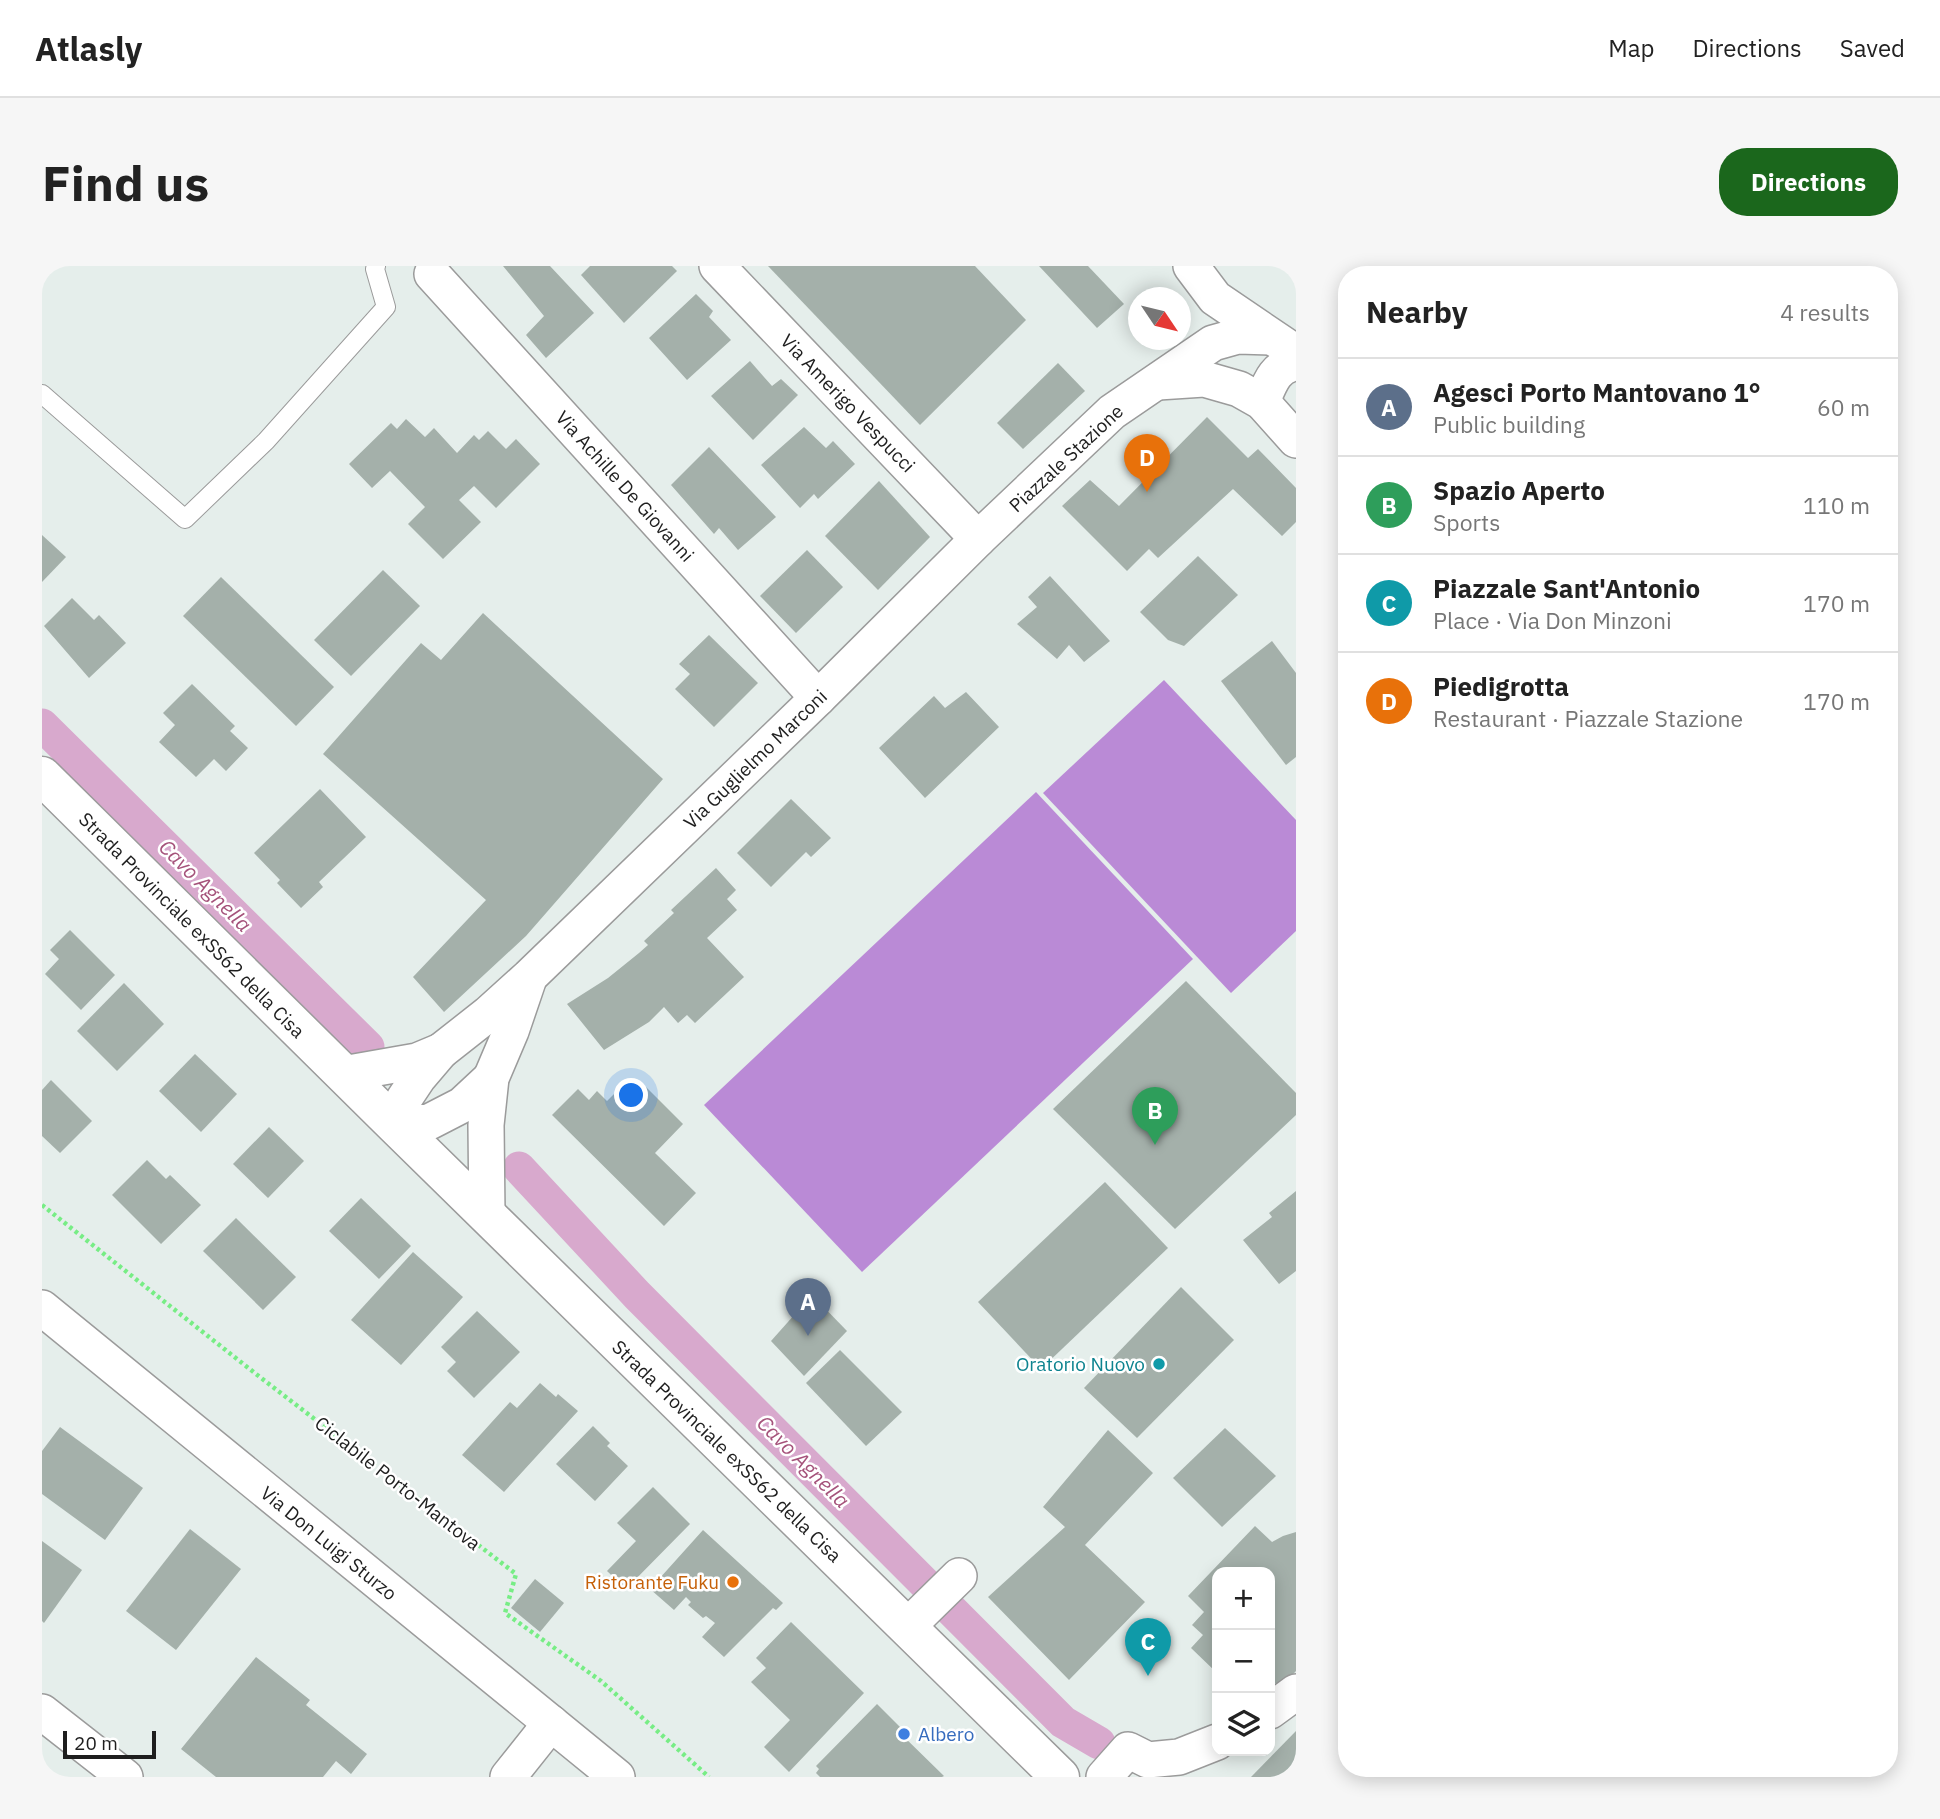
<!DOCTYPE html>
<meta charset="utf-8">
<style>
body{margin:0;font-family:"IBM Plex Sans",sans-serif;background:#f6f6f6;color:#222}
.controls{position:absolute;right:21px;bottom:21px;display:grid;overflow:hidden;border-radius:14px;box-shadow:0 4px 18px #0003}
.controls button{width:63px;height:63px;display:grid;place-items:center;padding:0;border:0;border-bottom:2px solid #e0e0e0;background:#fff;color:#222;font:35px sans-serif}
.compass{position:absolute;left:1086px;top:21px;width:63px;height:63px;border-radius:50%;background:#fff;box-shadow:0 4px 18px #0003;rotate:125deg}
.scale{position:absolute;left:21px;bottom:18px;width:93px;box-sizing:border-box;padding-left:7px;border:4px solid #1e1e1e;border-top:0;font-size:19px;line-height:24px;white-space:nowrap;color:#1e1e1e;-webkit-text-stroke:5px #fff;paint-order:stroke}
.you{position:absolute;left:590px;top:830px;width:24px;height:24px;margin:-18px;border:5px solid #fff;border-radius:50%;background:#1a73e8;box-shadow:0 0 0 10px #1a73e833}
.badge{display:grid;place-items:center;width:46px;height:46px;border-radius:50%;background:#1b671c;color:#fff;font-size:23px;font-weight:700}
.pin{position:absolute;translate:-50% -58px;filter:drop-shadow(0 2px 4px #0008)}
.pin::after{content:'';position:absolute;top:37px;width:24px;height:21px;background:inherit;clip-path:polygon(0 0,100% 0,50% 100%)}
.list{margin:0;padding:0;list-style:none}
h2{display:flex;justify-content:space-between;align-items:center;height:91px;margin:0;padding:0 28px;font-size:30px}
h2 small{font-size:23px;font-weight:400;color:#767676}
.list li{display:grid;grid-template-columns:46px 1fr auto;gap:21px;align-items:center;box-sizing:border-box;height:98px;padding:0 28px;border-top:2px solid #e0e0e0}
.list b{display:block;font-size:26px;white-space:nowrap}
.list p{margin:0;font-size:23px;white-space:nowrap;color:#767676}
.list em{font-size:23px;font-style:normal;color:#767676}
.icon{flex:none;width:38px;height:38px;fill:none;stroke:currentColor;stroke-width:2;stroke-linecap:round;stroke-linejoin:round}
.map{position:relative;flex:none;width:1254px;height:1511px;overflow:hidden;border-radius:28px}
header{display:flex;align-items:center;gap:42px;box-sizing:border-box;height:98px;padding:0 35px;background:#fff;border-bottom:2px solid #e0e0e0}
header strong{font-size:33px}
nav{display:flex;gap:38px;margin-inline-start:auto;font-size:24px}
.intro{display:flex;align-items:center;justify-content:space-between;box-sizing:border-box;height:168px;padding:0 42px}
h1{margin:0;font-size:49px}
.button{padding:18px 32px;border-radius:28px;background:#1b671c;color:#fff;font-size:24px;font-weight:700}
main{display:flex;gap:42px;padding:0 42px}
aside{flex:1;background:#fff;border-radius:28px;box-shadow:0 4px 18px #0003}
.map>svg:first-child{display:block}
.pitch{fill:#ba8ad6}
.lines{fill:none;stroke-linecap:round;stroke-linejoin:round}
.canal{stroke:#d8a9cd;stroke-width:33}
.building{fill:#a4b0aa}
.service-casing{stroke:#9b9b9b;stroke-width:20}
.minor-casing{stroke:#9b9b9b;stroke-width:38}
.tertiary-casing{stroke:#9b9b9b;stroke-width:41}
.path{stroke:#77ed85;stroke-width:4.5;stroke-dasharray:3.5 3.5;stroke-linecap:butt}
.service{stroke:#fff;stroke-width:18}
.minor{stroke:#fff;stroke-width:35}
.tertiary{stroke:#fff;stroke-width:38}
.culture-dot{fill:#0f9aa8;stroke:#fff;stroke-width:2.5}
.food-dot{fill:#e8710a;stroke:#fff;stroke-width:2.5}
.shop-dot{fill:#3f7fe0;stroke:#fff;stroke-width:2.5}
.labels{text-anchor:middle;stroke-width:5;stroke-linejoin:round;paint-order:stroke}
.street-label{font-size:19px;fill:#1e1e1e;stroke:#fff}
.culture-label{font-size:19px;fill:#0d838f;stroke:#fff;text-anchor:end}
.food-label{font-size:19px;fill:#c56008;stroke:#fff;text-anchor:end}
.shop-label{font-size:19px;fill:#366cbe;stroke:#fff;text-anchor:start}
.water-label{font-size:21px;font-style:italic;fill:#a5537b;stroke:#fff}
</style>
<header>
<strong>Atlasly</strong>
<nav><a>Map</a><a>Directions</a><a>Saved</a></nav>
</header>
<div class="intro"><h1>Find us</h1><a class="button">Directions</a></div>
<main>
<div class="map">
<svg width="1254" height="1511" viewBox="0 0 1254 1511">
<rect width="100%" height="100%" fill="#e5eeeb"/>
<g class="pitch">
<path d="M1122,414L1254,554V665L1189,727L1001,527Z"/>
<path d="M994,526L1151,693L820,1006L662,839Z"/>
</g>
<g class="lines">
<g class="canal">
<path d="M0,459L326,781"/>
<path d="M477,902L595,1029L1021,1456L1057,1477"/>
</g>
</g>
<g class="building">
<path d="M461,0H508L552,47L504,92L484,69L502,50Z"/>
<path d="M548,0H630L635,5L582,57L539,9Z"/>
<path d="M726,0H933L984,54L878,159Z"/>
<path d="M997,0H1046L1082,38L1055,62Z"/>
<path d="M654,28L671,45L667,51L689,74L645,114L607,72Z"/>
<path d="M708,95L730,120L739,113L756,129L711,174L669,130Z"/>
<path d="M1016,97L1043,125L981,183L955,157Z"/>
<path d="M1165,151L1206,192L1216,183L1254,222V256L1240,270L1191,223L1116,292L1107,283L1085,305L1020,240L1048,214L1077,240Z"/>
<path d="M364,153L383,171L392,162L415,187L432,169L437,174L446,165L464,183L474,173L498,198L454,242L432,220L417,234L439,256L401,293L366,258L383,241L348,205L330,222L307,198L349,157L355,163Z"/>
<path d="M762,161L784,182L791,175L813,198L776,233L772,228L758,242L719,199Z"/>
<path d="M667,181L734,251L696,284L677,262L672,268L629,219Z"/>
<path d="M837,215L888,271L836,324L783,270Z"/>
<path d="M0,269L24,291L0,316Z"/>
<path d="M765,284L801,321L754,367L718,330Z"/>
<path d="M1156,290L1196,329L1142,380L1126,374L1098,346Z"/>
<path d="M341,304L378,340L309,410L272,374Z"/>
<path d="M1008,310L1068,375L1042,396L1027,379L1015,393L975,358L995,341L986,331Z"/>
<path d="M179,311L292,421L254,460L141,350Z"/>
<path d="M30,332L52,354L57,349L84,377L47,412L2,360Z"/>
<path d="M441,347L621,513L484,670L402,746L371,711L444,634L281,488L379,377L399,394Z"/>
<path d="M667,369L716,417L672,461L633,423L648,408L637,398Z"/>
<path d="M1230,375L1254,407V491L1244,499L1179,415Z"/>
<path d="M150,418L193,460L188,465L206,482L184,505L172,493L154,511L117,476L133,459L121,447Z"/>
<path d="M924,426L957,461L883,532L837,482L892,430L903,442Z"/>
<path d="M278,523L324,571L277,616L281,621L259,642L235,617L238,614L212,587Z"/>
<path d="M749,533L789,572L769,591L764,586L729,621L695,587Z"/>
<path d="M674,602L694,624L685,633L695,644L665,672L702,711L653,757L645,749L636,757L622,741L607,756L562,784L525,738L566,712L597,687L606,679L602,675L632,647L629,644Z"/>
<path d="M28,664L73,709L39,744L3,708L17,693L8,684Z"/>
<path d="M1144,715L1254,827V849L1133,963L1011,843Z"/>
<path d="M82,717L122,758L75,805L35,765Z"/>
<path d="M153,788L195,828L159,866L117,825Z"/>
<path d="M9,814L50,855L18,887L0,870V824Z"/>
<path d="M598,815L641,858L613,887L654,927L622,960L510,849L536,823L547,834L555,825L565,835L574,826L581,833Z"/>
<path d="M227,861L262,895L226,932L191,898Z"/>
<path d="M105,894L124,913L128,909L159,939L119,978L70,929Z"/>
<path d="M1063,916L1126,982L999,1103L936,1036Z"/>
<path d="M1254,925V1005L1237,1018L1201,974L1230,951L1227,947Z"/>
<path d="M319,932L369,980L337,1013L287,965Z"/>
<path d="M194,952L254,1011L221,1044L161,985Z"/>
<path d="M371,986L421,1031L359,1099L309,1054Z"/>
<path d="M1139,1021L1192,1074L1095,1172L1042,1122Z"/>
<path d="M770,1029L805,1065L762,1110L729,1075Z"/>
<path d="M435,1045L478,1086L432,1132L405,1105L414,1096L399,1081Z"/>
<path d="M798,1084L860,1146L824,1180L764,1117Z"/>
<path d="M498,1117L514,1131L516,1128L536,1145L462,1226L420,1189L468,1136L475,1142Z"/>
<path d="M551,1160L568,1177L565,1180L586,1200L553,1235L514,1198Z"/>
<path d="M18,1161L101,1222L63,1274L0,1228V1185Z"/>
<path d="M1183,1162L1234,1210L1180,1261L1131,1212Z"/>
<path d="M1066,1164L1111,1207L1043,1279L1103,1336L1027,1414L946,1331L1023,1261L1001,1241Z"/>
<path d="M611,1221L648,1258L584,1323L565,1305L594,1275L575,1257Z"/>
<path d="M1213,1260L1230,1276L1241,1270L1254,1266V1405L1238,1422L1228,1412V1306H1175V1407L1149,1382L1161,1369L1150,1359L1162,1346L1146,1330Z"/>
<path d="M148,1263L199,1303L134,1384L84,1345Z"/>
<path d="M661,1264L741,1337L734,1344L731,1342L682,1391L660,1371L673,1357L664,1350L661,1352L646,1339L649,1336L644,1331L632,1344L608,1323Z"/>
<path d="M0,1275L40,1304L2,1357L0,1355Z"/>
<path d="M493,1313L522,1337L498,1366L469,1342Z"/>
<path d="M749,1356L822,1427L747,1506L722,1481L748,1454L709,1416L724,1402L714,1392Z"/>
<path d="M214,1391L268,1434L264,1439L325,1488L309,1508L294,1495L281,1511H174L139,1483Z"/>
<path d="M835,1438L860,1463L857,1466L902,1510L900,1511H778L774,1507L777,1503L774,1500Z"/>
<path d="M1254,1465V1511H1209Z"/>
</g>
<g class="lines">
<defs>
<path id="service" d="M0,128L143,253L224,175L344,41L333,3L334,0"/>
<g id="minor">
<path d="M675,0L936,273"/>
<path d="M1149,0L1173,32L1254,87"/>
<path d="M390,8L776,432"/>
<path d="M1116,116L1162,113L1197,123L1220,136L1254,174"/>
<path d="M1220,136C1227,119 1233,99 1254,97"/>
<path d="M301,808L375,795L399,785"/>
<path d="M449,812L420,839L387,856L353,859L362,833L376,812L399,785L446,748L487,711L776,432L936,273L1070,146L1171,77L1196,70L1229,71"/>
<path d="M445,949L444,859L449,812L469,765L486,715"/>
<path d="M0,1042L575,1511"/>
<path d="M865,1361L917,1310"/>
<path d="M1228,1445L1254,1426"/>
<path d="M0,1446L83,1511"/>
<path d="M466,1511L509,1457"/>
<path d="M1062,1511L1086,1484L1106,1494L1137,1491L1175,1476"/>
</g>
<path id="tertiary" d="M0,510L353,859L1018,1511"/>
</defs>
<use href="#service" class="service-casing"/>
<use href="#minor" class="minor-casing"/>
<use href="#tertiary" class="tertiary-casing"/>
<path class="path" d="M0,939L214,1108L474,1308L463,1347L559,1415L667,1511"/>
<use href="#service" class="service"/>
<use href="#minor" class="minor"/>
<use href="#tertiary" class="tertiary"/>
</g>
<circle class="culture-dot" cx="1117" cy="1098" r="7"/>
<circle class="food-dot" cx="691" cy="1316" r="7"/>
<circle class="shop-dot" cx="862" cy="1468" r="7"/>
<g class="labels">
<g class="street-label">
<text transform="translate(806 137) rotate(46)" y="7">Via Amerigo Vespucci</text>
<text transform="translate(1024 192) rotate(-43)" y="7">Piazzale Stazione</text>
<text transform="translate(583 220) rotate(48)" y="7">Via Achille De Giovanni</text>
<text transform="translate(713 493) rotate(-44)" y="7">Via Guglielmo Marconi</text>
<text transform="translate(150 659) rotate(45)" y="7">Strada Provinciale exSS62 della Cisa</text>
<text transform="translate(685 1185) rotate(44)" y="7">Strada Provinciale exSS62 della Cisa</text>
<text transform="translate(356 1217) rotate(38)" y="7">Ciclabile Porto-Mantova</text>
<text transform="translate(287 1277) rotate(39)" y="7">Via Don Luigi Sturzo</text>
</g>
<g class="culture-label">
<text x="1103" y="1105">Oratorio Nuovo</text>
</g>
<g class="food-label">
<text x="677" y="1323">Ristorante Fuku</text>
</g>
<g class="shop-label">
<text x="876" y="1475">Albero</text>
</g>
<g class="water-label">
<text transform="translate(163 620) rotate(45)" y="7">Cavo Agnella</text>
<text transform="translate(761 1196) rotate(45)" y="7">Cavo Agnella</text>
</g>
</g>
</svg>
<div class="controls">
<button>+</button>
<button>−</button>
<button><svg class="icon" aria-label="layers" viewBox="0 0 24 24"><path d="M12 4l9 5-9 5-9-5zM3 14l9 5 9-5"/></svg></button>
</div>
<svg class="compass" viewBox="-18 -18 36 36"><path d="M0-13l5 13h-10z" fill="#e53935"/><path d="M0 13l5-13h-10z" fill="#767676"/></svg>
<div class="scale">20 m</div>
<div class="you"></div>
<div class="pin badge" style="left:766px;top:1070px;background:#5c6f8a">A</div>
<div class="pin badge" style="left:1113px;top:879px;background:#2e9e5b">B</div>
<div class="pin badge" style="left:1106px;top:1410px;background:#0f9aa8">C</div>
<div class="pin badge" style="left:1105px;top:226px;background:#e8710a">D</div>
</div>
<aside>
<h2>Nearby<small>4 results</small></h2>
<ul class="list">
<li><span class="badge" style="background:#5c6f8a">A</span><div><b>Agesci Porto Mantovano 1°</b><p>Public building</p></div><em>60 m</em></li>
<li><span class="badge" style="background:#2e9e5b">B</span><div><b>Spazio Aperto</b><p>Sports</p></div><em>110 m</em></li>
<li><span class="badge" style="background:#0f9aa8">C</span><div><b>Piazzale Sant'Antonio</b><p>Place · Via Don Minzoni</p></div><em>170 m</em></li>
<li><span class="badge" style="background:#e8710a">D</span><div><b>Piedigrotta</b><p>Restaurant · Piazzale Stazione</p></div><em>170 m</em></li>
</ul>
</aside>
</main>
